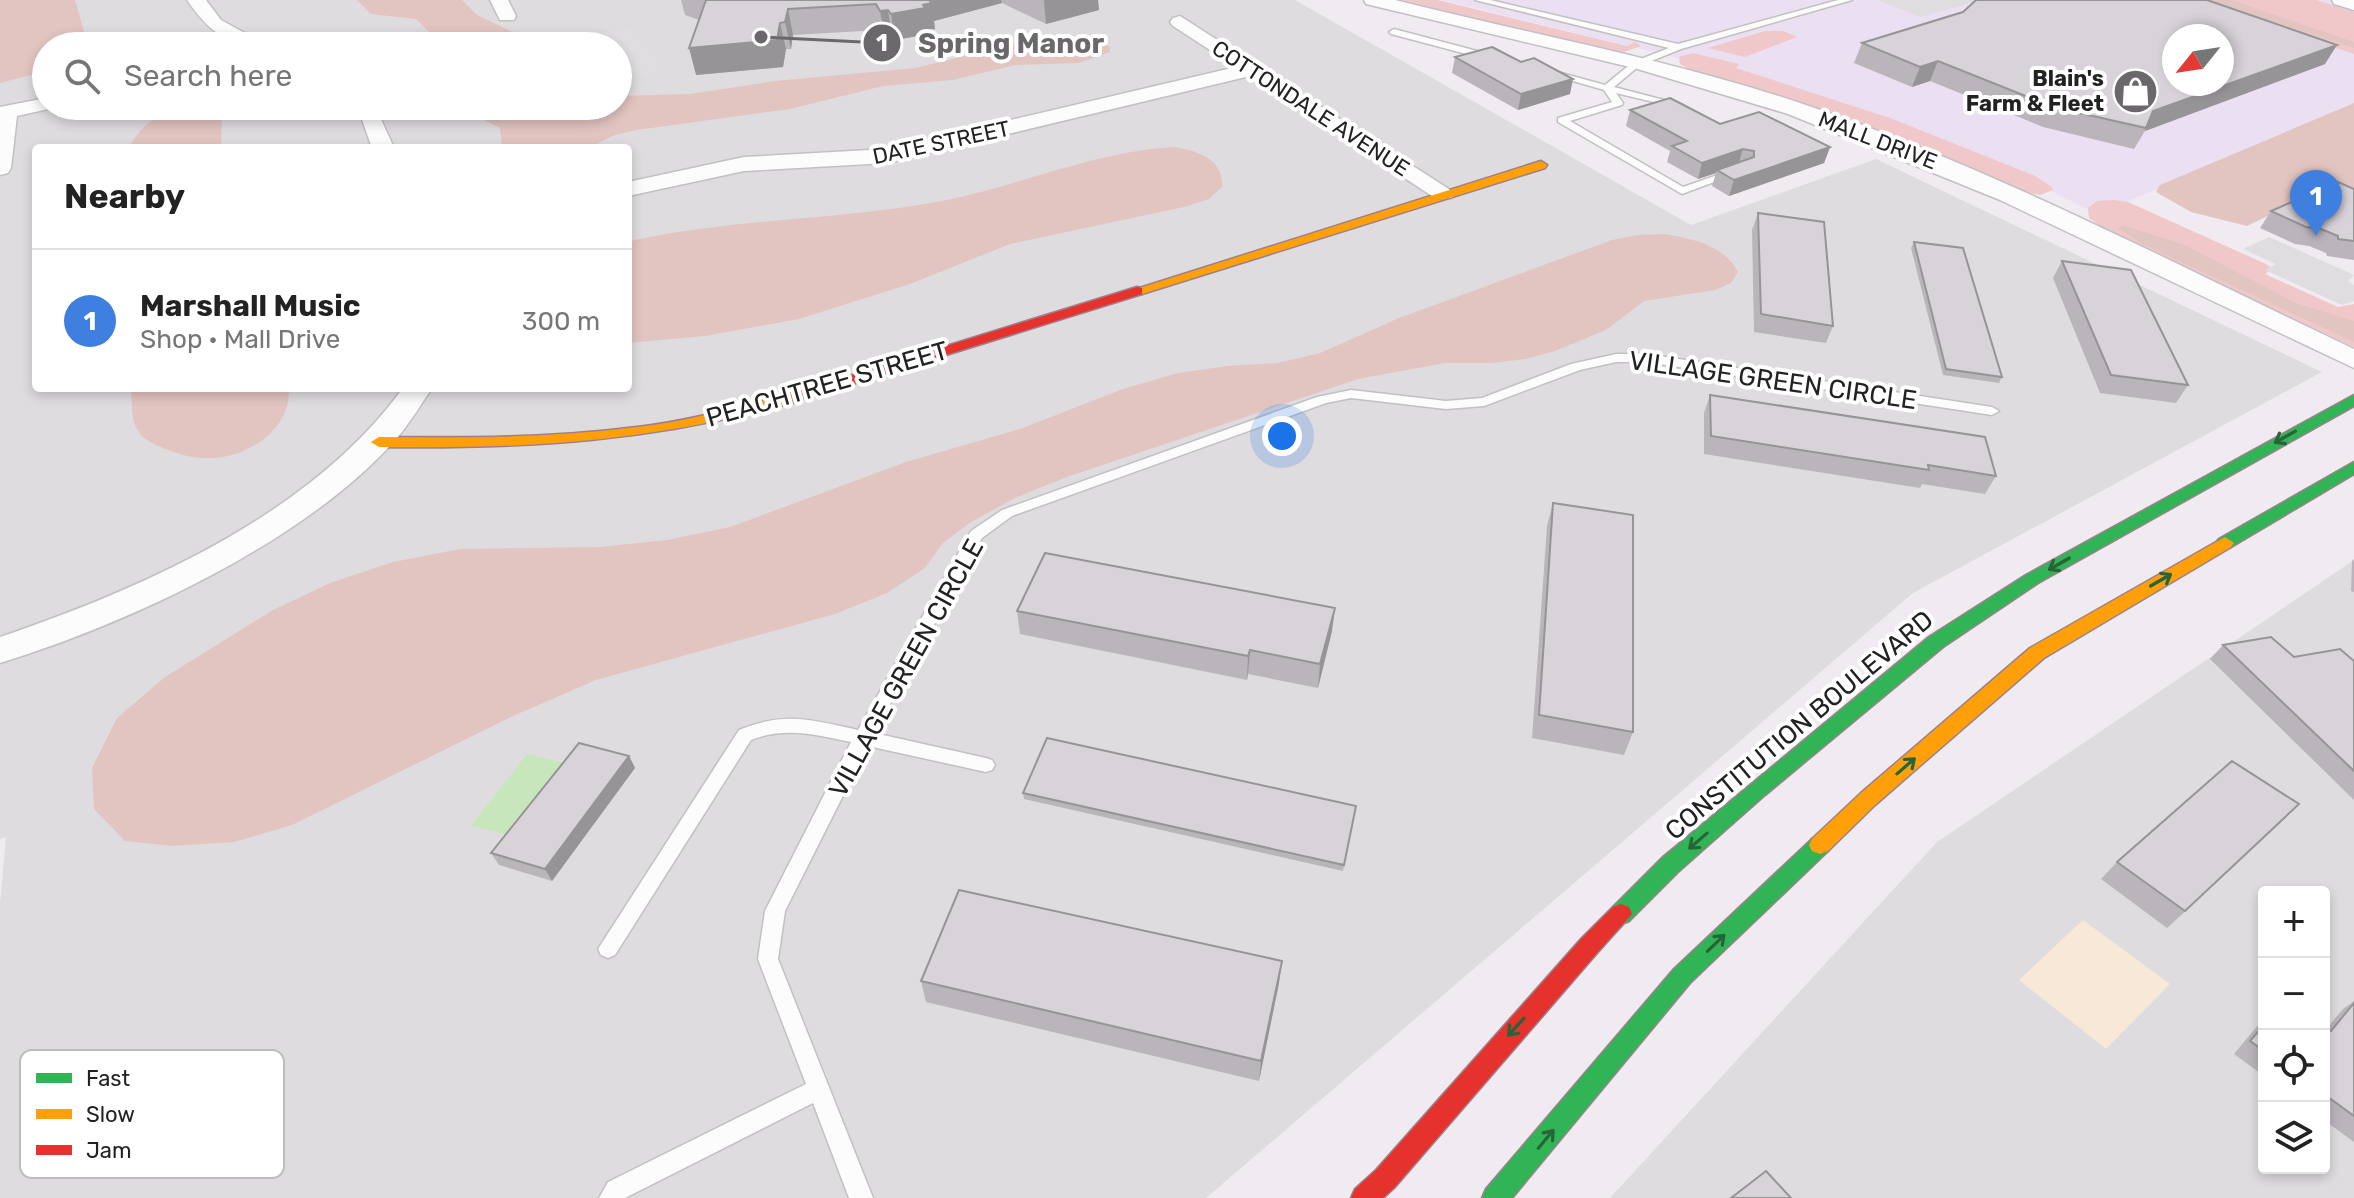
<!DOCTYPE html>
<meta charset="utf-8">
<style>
body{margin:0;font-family:Rubik,sans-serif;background:#f2f2f2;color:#222}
.controls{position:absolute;right:24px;bottom:24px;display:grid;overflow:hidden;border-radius:8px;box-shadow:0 4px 12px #0003}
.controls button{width:72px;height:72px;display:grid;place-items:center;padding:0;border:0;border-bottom:2px solid #e0e0e0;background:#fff;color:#222;font:40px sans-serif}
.compass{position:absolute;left:2162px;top:24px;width:72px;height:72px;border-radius:50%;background:#fff;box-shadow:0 4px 12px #0003;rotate:240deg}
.you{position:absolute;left:1282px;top:436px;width:28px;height:28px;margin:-20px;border:6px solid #fff;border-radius:50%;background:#1a73e8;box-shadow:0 0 0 12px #1a73e833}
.badge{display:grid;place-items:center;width:52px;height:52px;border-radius:50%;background:#0f766e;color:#fff;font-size:26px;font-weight:700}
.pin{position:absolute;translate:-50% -66px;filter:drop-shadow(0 2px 4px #0008)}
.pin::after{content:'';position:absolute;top:42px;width:28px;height:24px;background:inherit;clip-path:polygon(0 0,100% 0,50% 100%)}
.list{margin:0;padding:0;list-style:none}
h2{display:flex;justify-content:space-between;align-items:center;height:104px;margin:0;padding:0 32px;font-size:34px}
h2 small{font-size:26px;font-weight:400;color:#767676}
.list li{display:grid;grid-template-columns:52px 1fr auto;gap:24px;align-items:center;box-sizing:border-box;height:144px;padding:0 32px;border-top:2px solid #e0e0e0}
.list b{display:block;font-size:30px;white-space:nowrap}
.list p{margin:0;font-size:26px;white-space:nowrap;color:#767676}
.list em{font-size:26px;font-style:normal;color:#767676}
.icon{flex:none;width:44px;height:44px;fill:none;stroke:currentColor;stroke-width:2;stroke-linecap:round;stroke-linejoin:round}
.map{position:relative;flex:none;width:2354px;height:1198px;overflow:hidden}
.search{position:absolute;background:#fff;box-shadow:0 4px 12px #0003;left:32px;top:32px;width:600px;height:88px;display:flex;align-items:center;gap:20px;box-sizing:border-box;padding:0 28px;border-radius:44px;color:#767676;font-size:30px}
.panel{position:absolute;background:#fff;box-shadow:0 4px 12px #0003;left:32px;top:144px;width:600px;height:248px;border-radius:8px}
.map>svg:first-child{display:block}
.residential{fill:#dfdcdf;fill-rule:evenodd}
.commercial{fill:#ebdff2;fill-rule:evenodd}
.grass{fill:#f1c8ca}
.forest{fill:#e2c5c0}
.park{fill:#f8e8d7}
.parking{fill:#dfdddf}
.water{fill:#c7e6bb}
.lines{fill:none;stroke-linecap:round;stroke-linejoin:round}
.lane-casing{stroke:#c2c0c2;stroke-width:3}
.street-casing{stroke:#c2c0c2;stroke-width:3}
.fast-casing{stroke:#9c818c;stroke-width:3}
.slow-casing{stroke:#9c818c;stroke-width:3}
.jam-casing{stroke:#9c818c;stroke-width:3}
.lane{fill:#fdfcfd;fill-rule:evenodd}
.street{fill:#fdfcfd;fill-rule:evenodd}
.fast{fill:#30b455;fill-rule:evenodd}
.slow{fill:#ff9f0a;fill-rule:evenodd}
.jam{fill:#e5322d;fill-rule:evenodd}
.wall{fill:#bab5bb}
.shaded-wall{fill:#979498}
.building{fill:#d8d3d9;stroke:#979498;stroke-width:2;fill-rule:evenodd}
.oneway{stroke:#286439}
.labels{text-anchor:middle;stroke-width:8;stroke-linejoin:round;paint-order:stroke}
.far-poi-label{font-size:22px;font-weight:bold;fill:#222;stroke:#fff;text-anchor:end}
.far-street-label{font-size:22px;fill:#222;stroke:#fff}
.street-label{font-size:26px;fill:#222;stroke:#fff}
.key{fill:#fff;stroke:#bdbdbd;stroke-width:2}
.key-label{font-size:22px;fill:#222}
.leader{fill:none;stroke:#6a686a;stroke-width:3}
.callout-dot{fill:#6a686a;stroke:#fff;stroke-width:3}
.mark-label{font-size:24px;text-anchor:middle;font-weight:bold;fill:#fff}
.callout-label{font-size:28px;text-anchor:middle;font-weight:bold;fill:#6a686a;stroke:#fff;stroke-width:8;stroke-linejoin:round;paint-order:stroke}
</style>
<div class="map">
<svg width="2354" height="1198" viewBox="0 0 2354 1198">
<rect width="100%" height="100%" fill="#f0ebf0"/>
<g class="residential">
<path d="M0,0H1295L1691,225L1876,159L2322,372L1913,593L1206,1198H0V904L6,837L0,839ZM46,46H618V106H46ZM36,148H628V388H36Z"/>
<path d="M2354,560V1198H1610L1937,842ZM2264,892H2324V1168H2264Z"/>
</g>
<path class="commercial" d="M1442,0H2354V107L2097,214L2007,169L1739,73ZM2174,36H2222V84H2174Z"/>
<g class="grass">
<path d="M1400,0H1438L1627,46L1635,42L1641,46L1624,52L1601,50Z"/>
<path d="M2194,0H2316L2354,12V54Z"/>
<path d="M1765,31H1783L1797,37L1745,57L1708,48Z"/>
<path d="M1693,53L1739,64L1736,68L1890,118L2035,176L2052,187L2053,190L2040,195L2022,191L1868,127L1694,72L1680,64L1679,57Z"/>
<path d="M2113,200L2128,202L2266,264L2273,269L2265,274L2338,307L2354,304V347L2110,233L2089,218L2088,208L2097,201Z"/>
</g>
<g class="forest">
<path d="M0,0H75L86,38L82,46H46V71L0,83Z"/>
<path d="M357,0H462L477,15L542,46H465L432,35L416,19L371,14Z"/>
<path d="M2205,0H2231L2354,42V48Z"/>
<path d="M1066,35L1088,36L1110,47V52L1079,63L1015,65L953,80L883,86L790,109L637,130L615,135L588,148H502L500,128L477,117L470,109L471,106H618V96L690,94L775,81L915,68L1018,43Z"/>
<path d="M2354,103V194L2276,212L2247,226L2191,212L2156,192L2160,185Z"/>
<path d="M193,106H212L222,113L221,148H129C143,120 163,111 193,106Z"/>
<path d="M1175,147C1198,151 1224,159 1222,187L1209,199L1184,207L1010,244L910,284L799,319L705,336L628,343V242L635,240C733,219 833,220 931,203C1014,189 1091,151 1175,147Z"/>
<path d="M2122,225L2185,245L2296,303L2354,321V342L2142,244L2119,229Z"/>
<path d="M1665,234C1693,239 1724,245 1738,272L1731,283L1715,290L1644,301L1606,330L1555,351L1526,359L1492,363H1445L1358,379L1067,477L1015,498L971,522L943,543L925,568L887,593L835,614L596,680L513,716L292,825L234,842L172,846L125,841L94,809L92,768L117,718L165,677L273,610L330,583L393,562L460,549L600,547L667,540L730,527L906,462L1020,429L1123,389L1178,373L1227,366L1277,363L1320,353L1399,318L1612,240L1638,235Z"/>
<path d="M131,388H289C291,431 245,460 204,458C191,458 175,453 163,448C151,443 140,438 135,425C131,414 132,399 131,388Z"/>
</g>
<path class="park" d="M2083,920L2170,984L2106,1049L2019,980Z"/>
<g class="parking">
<path d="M1877,0H1980L1920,17Z"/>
<path d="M634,27L666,71L627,80L618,67V46H603L596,35Z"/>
<path d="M2269,237L2354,275L2348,281L2354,285V301L2342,305L2265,270L2276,264L2243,249Z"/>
</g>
<path class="water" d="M527,754L570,764L516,837L471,826Z"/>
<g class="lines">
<defs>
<g id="lane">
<path d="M1475,0H1490L1678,44L1838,0H1852L1681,49L1639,66L1614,87L1683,105V109L1616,93L1623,103L1622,105L1570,121L1683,187L1729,171L1738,173L1682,194L1558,122V118L1612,102L1604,90L1549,74L1554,71L1605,85L1633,62L1669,48Z"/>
<path d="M1394,29L1496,56L1498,58L1493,61L1391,34L1389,32Z"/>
<path d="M1616,354H1646L1992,407L1999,411L1992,415L1646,362H1616L1580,370L1484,406L1446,409L1351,398L1326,403L1012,516L982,538L874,733L986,758L992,760L995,765L992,770L986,772L868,746L785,911L778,959L873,1198H849L813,1103L625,1198H599L608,1182L806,1084L758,959L765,911L851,742C817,735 785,726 751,740L615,955L608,958L601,955L598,949L739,730C785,711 812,720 858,730L971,531L1002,510L1317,397L1351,390L1446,401L1482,398L1571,364Z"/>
</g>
<g id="street">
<path d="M187,0H206L221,20L268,46C227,46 209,32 187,0Z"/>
<path d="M490,0H508L516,16L514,20H500Z"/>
<path d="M1364,0H1395C1530,34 1668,59 1800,103C1992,167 2172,263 2354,349V368L2000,200L1788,114L1634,68L1366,4Z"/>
<path d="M2332,0H2354V10L2334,4Z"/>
<path d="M1180,16L1455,193L1451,198H1435L1250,76L887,163L744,171L628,196V182L744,157L887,149L1236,67L1173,26L1170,22L1173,18Z"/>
<path d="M46,98V106H55L53,108L17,116L11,168L8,173L0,175V107Z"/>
<path d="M353,106H375L394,148H372L360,114Z"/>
<path d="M403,388H432C421,404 410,423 397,438C307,541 130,623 0,663V637C144,588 312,514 403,388Z"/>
</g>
<g id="fast">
<path d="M2354,395V406L2038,583L1943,647L1765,795L1678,872L1629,921L1621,924L1613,921L1610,914L1613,907L1662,858L1929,637L2026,575Z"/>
<path d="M2354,462V474L2231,547L2225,549L2216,543L2219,539Z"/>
<path d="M1820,836L1828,839L1831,845L1828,851L1690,983L1512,1198H1482L1486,1189L1674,969L1812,839Z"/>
</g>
<g id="slow">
<path d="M1541,161L1547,165L1545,168L1142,294H1132L1130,291Z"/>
<path d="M793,393L801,398L798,401C653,442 529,449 379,447L371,442L379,437C465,438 551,438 637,427C690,421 741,406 793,393Z"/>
<path d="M2225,537L2234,543L2231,547L2044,658L1875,805L1828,851L1820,854L1812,851L1809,845L1812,839L1861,793L2030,648Z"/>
</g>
<g id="jam">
<path d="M1137,287L1142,288V294L798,401L793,403L785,398L788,395Z"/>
<path d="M1621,904L1629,907L1632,914L1597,953L1394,1188L1383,1198H1351L1355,1189L1376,1170L1581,939L1613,907Z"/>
</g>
</defs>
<use href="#lane" class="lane-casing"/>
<use href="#street" class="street-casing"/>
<use href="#fast" class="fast-casing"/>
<use href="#slow" class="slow-casing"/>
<use href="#jam" class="jam-casing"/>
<use href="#lane" class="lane"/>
<use href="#street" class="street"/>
<use href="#fast" class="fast"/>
<use href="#slow" class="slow"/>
<use href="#jam" class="jam"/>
</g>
<g class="wall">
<path d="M681,0H1098L1099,10L1046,24L1002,3L934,21L935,29L928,30L929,34L895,40L892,36L885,37L880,30L793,35L791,49H786L783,67L696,75L699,20L685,15Z"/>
<path d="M1862,43L2325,64L2145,131L2134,149L2043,127L1930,81L1912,87L1854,63Z"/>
<path d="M1455,57L1521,62L1570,94L1518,110L1452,73Z"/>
<path d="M1630,110L1720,124L1830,147L1824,163L1729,196L1712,186L1716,173L1698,179L1667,162L1670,151L1626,126Z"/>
<path d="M2354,189V260L2327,256L2326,253L2309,246L2295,244L2260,228L2271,211Z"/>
<path d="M1758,213L1833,326L1826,343L1754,332L1752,230Z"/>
<path d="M1914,242L2002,377L1999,383L1943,375L1911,248Z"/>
<path d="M2062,261L2188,385L2176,403L2100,393L2053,278Z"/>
<path d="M1710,395L1996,476L1985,494L1922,484L1920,488L1704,454V413Z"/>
<path d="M1553,503L1633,732L1624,755L1532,738L1547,526Z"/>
<path d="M2354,559V592L2351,591L2352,561Z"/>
<path d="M1017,611L1332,631L1318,688L1248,674L1247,680L1020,634Z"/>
<path d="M2223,645L2294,657L2354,661V800L2210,659Z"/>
<path d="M629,756L635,768L552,881L499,865L491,853Z"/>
<path d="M1023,793L1356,806L1343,871L1024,799Z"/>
<path d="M2281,822L2167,928L2101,879L2117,862Z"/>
<path d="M921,981L1279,983L1259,1081L926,1002Z"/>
<path d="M2354,1001V1142L2324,1120V1026L2327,1028L2343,1009Z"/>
<path d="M2264,1018V1076L2234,1054Z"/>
</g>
<g class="shaded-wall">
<path d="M926,0H1001L1002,3L934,21L935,29L928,30L929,34L895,40L891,14L923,5Z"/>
<path d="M1044,0H1098L1099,10L1046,24Z"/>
<path d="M788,9L793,35L791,49L785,22Z"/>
<path d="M888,10L892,36L885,37L880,11Z"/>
<path d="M780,23L786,49L783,67L696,75L689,48Z"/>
<path d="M2337,45L2325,64L2145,131L2153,111Z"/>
<path d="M1938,61L1930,81L1912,87L1920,67Z"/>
<path d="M1573,79L1570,94L1518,110L1521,94Z"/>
<path d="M1830,147L1824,163L1729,196L1734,180Z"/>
<path d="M1743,149L1738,165L1717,170L1716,173L1698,179L1702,163Z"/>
<path d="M1335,608L1332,631L1318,688L1320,664Z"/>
<path d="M1250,650L1248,674L1247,680L1248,656Z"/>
<path d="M629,756L635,768L552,881L545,869Z"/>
<path d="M2299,804L2281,822L2167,928L2185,911Z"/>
<path d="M1282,961L1279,983L1259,1081L1261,1061Z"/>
</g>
<g class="building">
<path d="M706,0H929L932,3L923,5L925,8L891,14L888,10L880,11L876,4L788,9L785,22L780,23L777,40L689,48Z"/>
<path d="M1976,0H2207L2337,45L2153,111L2146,128L2053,107L1938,61L1920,67L1862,43L1963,12ZM2174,36H2222V84H2174Z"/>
<path d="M1492,47L1521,62L1534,58L1573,79L1521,94L1455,57Z"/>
<path d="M1670,98L1720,124L1759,112L1830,147L1734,180L1717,170L1754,157V151L1743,149L1702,163L1672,146L1687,141L1630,110Z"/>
<path d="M2338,182L2354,189V241L2338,239V236L2321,229L2306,227L2271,211Z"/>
<path d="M1758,213L1824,222L1833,326L1761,314Z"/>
<path d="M1914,242L1963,248L2002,377L1946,369Z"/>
<path d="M2062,261L2131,270L2188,385L2111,375Z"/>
<path d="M1710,395L1985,437L1996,476L1928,465L1929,470L1711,436Z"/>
<path d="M1553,503L1633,515V732L1539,715Z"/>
<path d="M1045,553L1335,608L1320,664L1250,650L1248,656L1017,611Z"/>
<path d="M2271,637L2294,657L2340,649L2354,661V771L2223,645Z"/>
<path d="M1047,738L1356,806L1344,865L1023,793Z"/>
<path d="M579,743L629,756L545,869L491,853Z"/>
<path d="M2232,761L2299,804L2185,911L2117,862Z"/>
<path d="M959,890L1282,961L1261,1061L921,981Z"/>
<path d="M2354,1003V1116L2324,1094V1026L2331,1031Z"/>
<path d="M2264,1025V1051L2250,1041Z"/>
<path d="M1766,1171L1791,1198H1731Z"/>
</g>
<defs><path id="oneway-shaft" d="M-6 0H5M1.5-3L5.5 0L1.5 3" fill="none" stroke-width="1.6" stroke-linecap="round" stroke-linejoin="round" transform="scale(2)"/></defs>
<g class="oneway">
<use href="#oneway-shaft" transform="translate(2285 437) rotate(151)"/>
<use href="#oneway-shaft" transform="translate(2059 564) rotate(150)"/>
<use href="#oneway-shaft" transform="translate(2161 580) rotate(-30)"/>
<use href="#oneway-shaft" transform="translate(1906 766) rotate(-41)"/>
<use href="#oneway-shaft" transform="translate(1698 841) rotate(139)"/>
<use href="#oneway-shaft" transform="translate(1716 943) rotate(-44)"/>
<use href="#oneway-shaft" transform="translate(1516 1027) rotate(132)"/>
<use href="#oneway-shaft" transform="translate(1546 1139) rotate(-50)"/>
</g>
<defs>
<symbol id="shop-disc" viewBox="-11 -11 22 22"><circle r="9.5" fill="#6a686a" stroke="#fff"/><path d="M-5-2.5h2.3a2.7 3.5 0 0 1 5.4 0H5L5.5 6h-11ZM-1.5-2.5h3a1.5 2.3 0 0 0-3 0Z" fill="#fff"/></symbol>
</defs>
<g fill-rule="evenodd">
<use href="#shop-disc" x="2110" y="66" width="51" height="51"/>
</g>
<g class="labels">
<g class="far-poi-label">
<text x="2104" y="86">Blain's<tspan x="2104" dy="25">Farm &amp; Fleet</tspan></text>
</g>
<g class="far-street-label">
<text transform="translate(1311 108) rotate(33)" y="8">COTTONDALE AVENUE</text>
<text transform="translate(1878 140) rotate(21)" y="8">MALL DRIVE</text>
<text transform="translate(941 142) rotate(-12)" y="8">DATE STREET</text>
</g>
<g class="street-label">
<text transform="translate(1773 380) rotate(8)" y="9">VILLAGE GREEN CIRCLE</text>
<text transform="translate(827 384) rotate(-16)" y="9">PEACHTREE STREET</text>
<text transform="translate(906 668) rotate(-61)" y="9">VILLAGE GREEN CIRCLE</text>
<text transform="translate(1799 725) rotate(-40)" y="9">CONSTITUTION BOULEVARD</text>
</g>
</g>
<rect x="20" y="1050" width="264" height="128" rx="12" class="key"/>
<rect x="36" y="1073" width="36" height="10" fill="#30b455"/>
<rect x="36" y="1109" width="36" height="10" fill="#ff9f0a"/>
<rect x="36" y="1145" width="36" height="10" fill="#e5322d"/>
<g class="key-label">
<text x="86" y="1086">Fast</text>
<text x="86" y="1122">Slow</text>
<text x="86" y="1158">Jam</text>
</g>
<path class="leader" d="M761 37L882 43"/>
<g class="callout-dot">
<circle cx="761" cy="37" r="8"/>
<circle cx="882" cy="43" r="20"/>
</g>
<g class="mark-label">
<text x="882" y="51">1</text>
</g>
<g class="callout-label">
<text x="1011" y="53">Spring Manor</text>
</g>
</svg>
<div class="controls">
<button>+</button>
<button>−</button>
<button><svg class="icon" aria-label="locate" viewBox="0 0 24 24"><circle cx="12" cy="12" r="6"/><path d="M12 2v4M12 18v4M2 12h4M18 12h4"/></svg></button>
<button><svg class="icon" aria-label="layers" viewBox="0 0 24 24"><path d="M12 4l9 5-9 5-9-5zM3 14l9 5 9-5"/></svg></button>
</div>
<svg class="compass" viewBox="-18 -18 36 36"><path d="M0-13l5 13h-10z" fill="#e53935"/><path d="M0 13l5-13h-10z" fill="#767676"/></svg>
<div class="you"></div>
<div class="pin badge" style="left:2316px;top:236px;background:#3f7fe0">1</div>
<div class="search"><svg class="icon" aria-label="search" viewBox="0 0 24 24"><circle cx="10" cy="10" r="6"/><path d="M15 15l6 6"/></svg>Search here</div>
<section class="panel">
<h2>Nearby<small></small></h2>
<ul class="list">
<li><span class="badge" style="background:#3f7fe0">1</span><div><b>Marshall Music</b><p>Shop · Mall Drive</p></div><em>300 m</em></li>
</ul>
</section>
</div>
